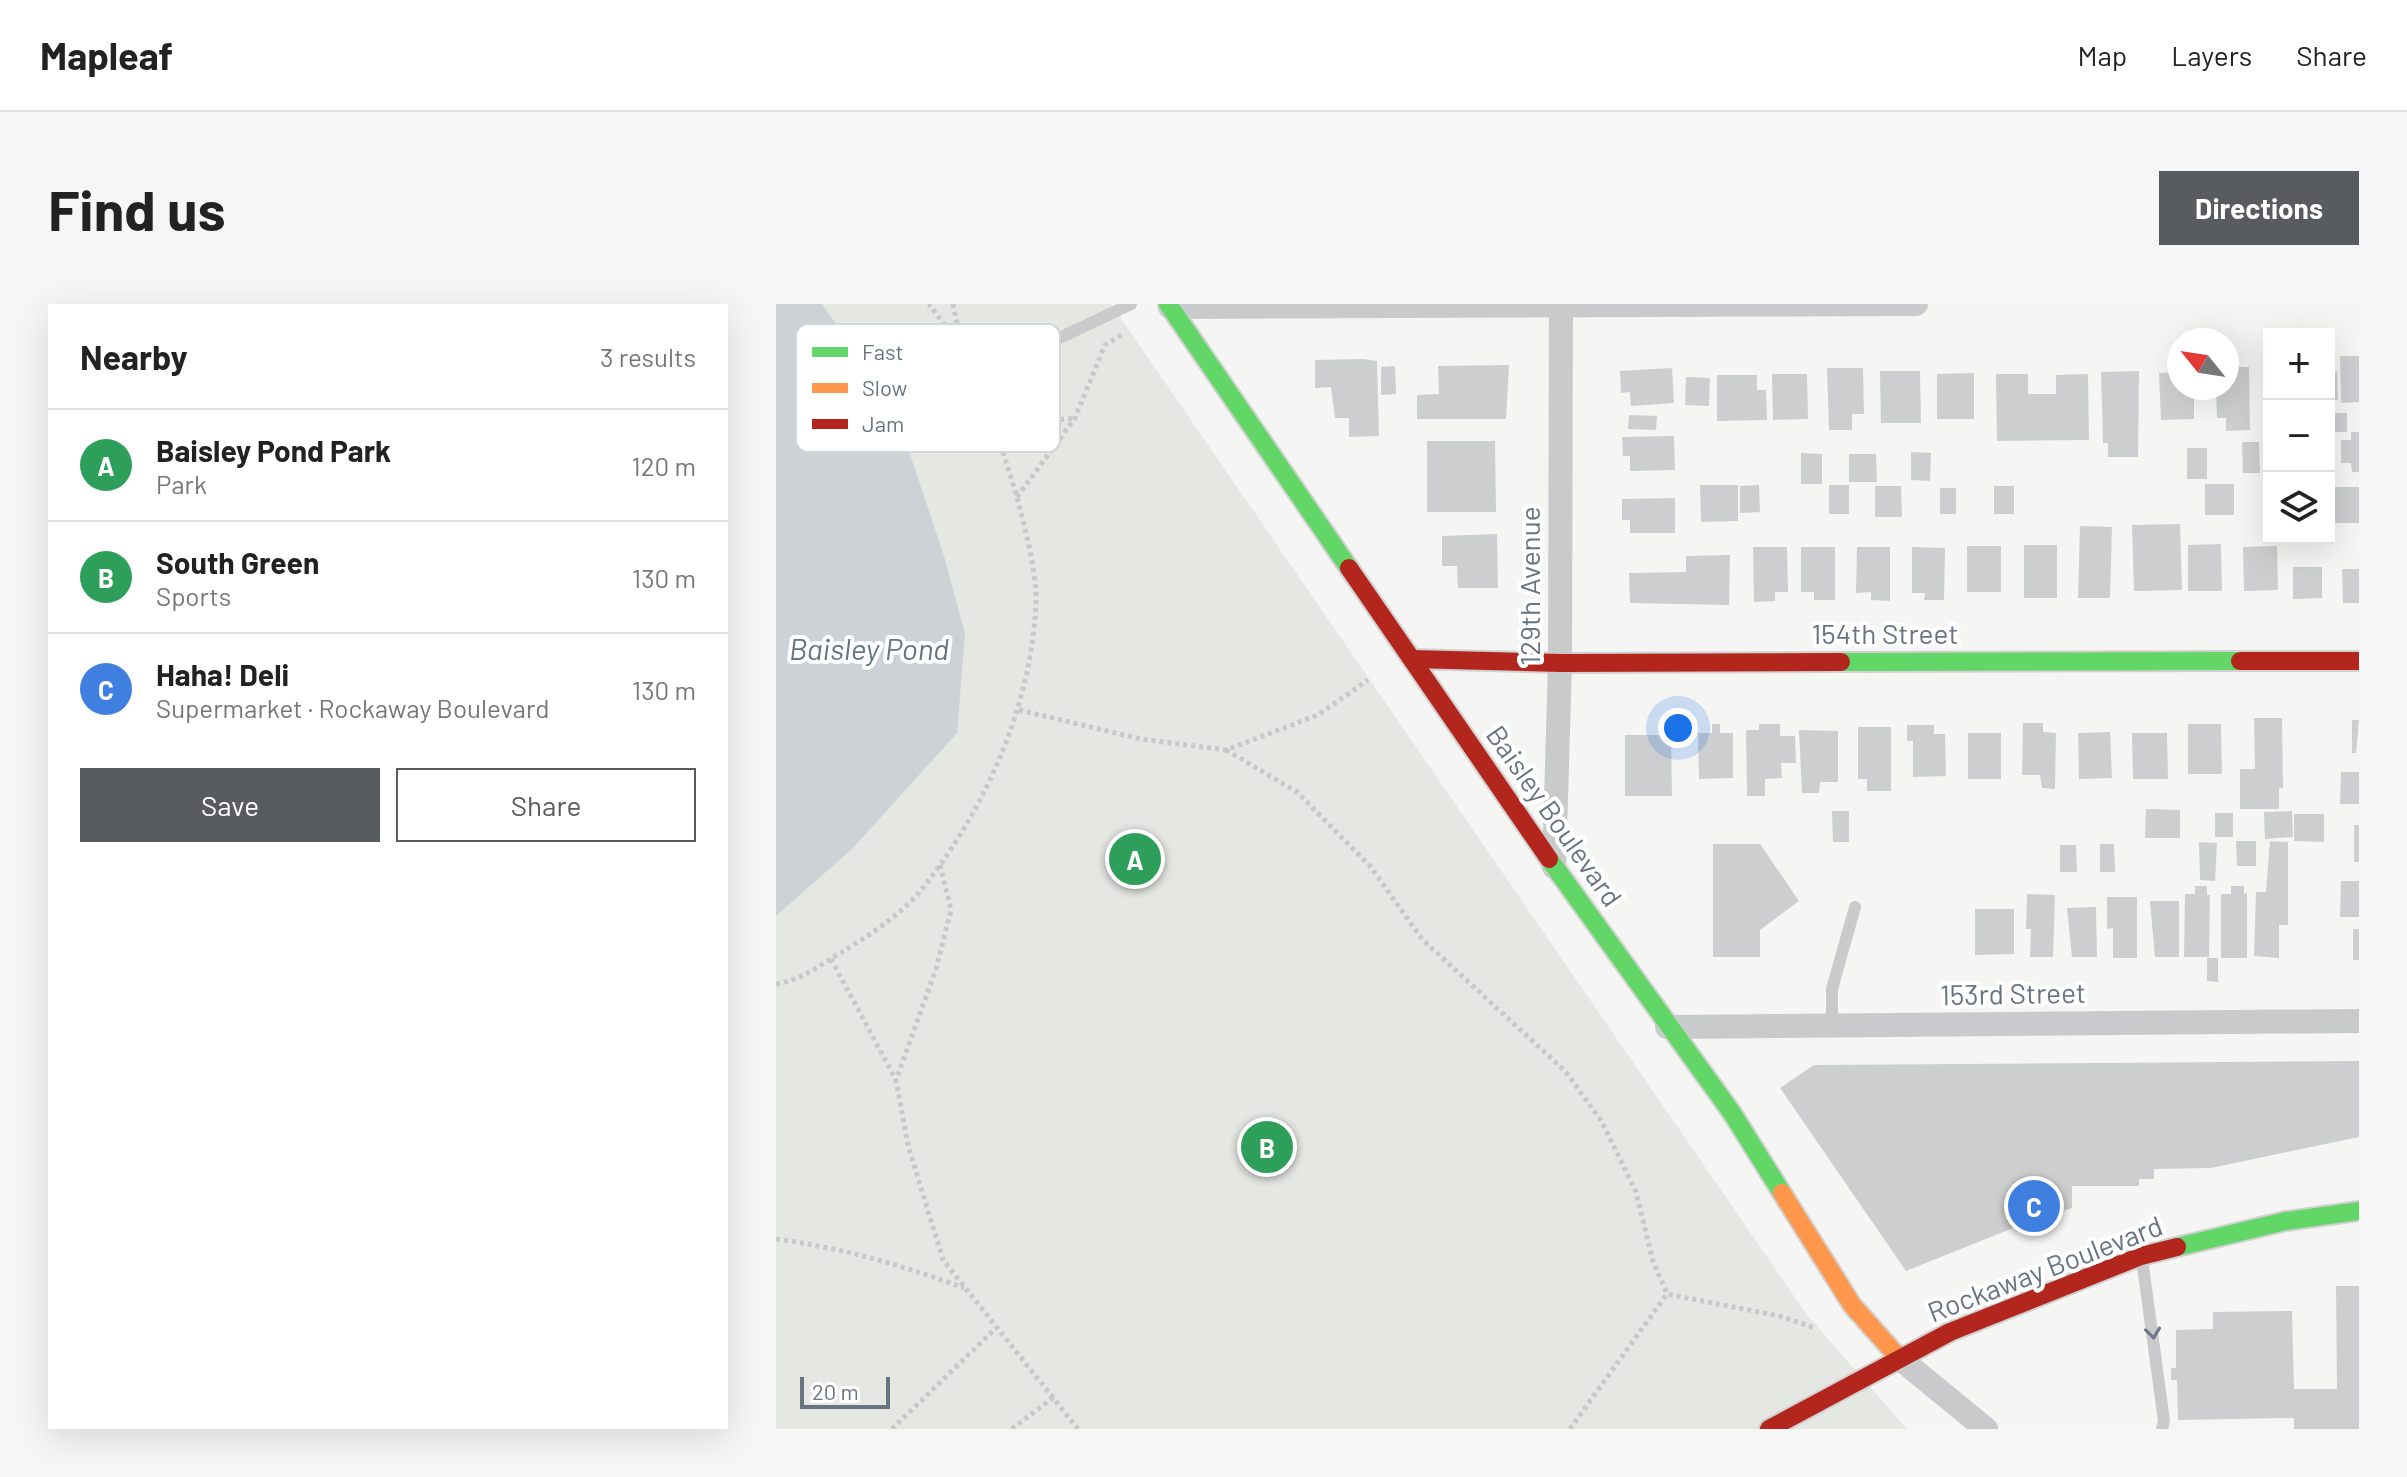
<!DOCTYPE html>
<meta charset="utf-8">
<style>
body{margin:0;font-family:Barlow,sans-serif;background:#f6f6f6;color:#222}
.controls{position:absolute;right:24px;top:24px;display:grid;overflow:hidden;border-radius:0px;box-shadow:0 8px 32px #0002}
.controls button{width:72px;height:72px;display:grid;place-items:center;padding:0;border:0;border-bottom:2px solid #e0e0e0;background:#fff;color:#222;font:40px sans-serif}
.compass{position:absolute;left:1391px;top:24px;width:72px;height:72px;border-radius:50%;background:#fff;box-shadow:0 8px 32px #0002;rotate:300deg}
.scale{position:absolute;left:24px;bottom:20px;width:90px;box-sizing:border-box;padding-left:8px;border:4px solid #687481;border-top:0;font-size:22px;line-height:28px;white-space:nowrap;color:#687481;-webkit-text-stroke:6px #fff;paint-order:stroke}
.you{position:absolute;left:902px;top:424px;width:28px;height:28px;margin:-20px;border:6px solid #fff;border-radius:50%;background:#1a73e8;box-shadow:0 0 0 12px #1a73e833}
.badge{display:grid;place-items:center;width:52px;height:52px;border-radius:50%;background:#585b5f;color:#fff;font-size:26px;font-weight:700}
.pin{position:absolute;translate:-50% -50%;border:4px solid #fff;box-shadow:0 2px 8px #0006}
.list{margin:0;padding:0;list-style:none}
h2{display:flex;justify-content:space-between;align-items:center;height:104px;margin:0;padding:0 32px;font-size:34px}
h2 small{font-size:26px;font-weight:400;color:#767676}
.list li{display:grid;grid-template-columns:52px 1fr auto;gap:24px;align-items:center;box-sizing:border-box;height:112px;padding:0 32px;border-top:2px solid #e0e0e0}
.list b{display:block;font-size:30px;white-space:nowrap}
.list p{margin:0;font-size:26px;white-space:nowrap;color:#767676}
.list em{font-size:26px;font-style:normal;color:#767676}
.actions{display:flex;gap:16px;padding:24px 32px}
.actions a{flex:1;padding:18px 0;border:2px solid #585b5f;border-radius:0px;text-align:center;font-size:28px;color:#585b5f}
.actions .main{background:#585b5f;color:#fff}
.icon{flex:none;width:44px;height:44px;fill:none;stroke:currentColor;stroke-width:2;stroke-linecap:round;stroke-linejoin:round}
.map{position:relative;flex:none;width:1583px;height:1125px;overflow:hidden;border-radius:0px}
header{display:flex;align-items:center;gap:48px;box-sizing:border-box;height:112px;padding:0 40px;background:#fff;border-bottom:2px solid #e0e0e0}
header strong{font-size:38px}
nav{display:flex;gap:44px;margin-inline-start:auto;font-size:28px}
.intro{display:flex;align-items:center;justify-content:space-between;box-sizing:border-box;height:192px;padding:0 48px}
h1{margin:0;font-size:56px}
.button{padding:20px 36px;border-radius:0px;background:#585b5f;color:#fff;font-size:28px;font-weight:700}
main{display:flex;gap:48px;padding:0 48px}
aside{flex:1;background:#fff;border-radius:0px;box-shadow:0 8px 32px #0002}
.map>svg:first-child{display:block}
.green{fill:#e4e7e2}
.water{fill:#ccd2d5}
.building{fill:#cdcecf}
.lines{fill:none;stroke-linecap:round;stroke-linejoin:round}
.fast-casing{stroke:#d1d1d2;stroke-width:22}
.slow-casing{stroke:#d1d1d2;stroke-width:22}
.jam-casing{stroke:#d1d1d2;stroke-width:22}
.path{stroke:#c7c8c9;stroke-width:5;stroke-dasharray:4 4;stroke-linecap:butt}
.lane{stroke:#c9cacb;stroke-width:12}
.street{stroke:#c9cacb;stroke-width:24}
.fast{stroke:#63d668;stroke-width:18}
.slow{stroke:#ff974d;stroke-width:18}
.jam{stroke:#b3261e;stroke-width:18}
.oneway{stroke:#6d7885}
.labels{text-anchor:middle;stroke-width:8;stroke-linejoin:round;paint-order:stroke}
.street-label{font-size:28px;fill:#687481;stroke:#fff}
.water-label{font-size:30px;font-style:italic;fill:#63757e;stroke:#fff}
.key{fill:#fff;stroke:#d2d5d9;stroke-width:2}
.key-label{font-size:22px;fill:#687481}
</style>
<header>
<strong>Mapleaf</strong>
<nav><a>Map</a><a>Layers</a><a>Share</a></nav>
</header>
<div class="intro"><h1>Find us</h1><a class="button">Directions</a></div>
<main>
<aside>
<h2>Nearby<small>3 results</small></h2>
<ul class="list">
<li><span class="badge" style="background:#2e9e5b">A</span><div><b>Baisley Pond Park</b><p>Park</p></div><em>120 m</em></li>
<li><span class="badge" style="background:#2e9e5b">B</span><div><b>South Green</b><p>Sports</p></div><em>130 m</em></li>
<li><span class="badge" style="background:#3f7fe0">C</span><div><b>Haha! Deli</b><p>Supermarket · Rockaway Boulevard</p></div><em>130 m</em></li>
</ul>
<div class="actions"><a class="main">Save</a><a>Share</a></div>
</aside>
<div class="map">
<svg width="1583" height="1125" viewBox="0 0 1583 1125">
<rect width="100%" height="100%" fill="#f5f5f4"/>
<path class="green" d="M0,0H335L1031,1011L1131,1125H0Z"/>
<path class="water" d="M0,0H46L117,100L168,252L189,330L181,429L77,544L0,612Z"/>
<g class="building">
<path d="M1564,52H1583V98L1565,99Z"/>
<path d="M588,55L601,57L603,132L573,133V114H559L555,83L539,84V56Z"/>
<path d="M733,61L730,115H641V91L663,90L662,62Z"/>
<path d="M619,62L620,90L605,91V63Z"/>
<path d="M1451,63H1473L1474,126L1450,127V114H1441L1440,84H1451Z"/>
<path d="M896,64L898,99L855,102L854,88L845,89L844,67Z"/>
<path d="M1051,64H1087L1088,110H1076V126H1053Z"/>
<path d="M1104,67H1144L1145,119H1105Z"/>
<path d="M1363,67L1362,153H1332V139H1327L1325,68Z"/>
<path d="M1553,67H1561L1562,96H1553Z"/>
<path d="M1403,68V84H1418V115L1385,116L1383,69Z"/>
<path d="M1198,69V115H1161V70Z"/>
<path d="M996,70H1031L1032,115L997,116Z"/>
<path d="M1220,70H1252V90H1280V71L1312,70L1313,136L1221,137Z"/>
<path d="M941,71H981V86H990L991,116L941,117Z"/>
<path d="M910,73L934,74L933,102L909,101Z"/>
<rect x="1553" y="109" width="18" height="19"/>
<path d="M853,111L881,112L880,126L852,125Z"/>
<path d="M1575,128H1583V168H1576L1575,159H1565V136H1575Z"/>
<path d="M898,132L899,166L854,167V152H847L846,133Z"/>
<path d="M651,137H719L720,208H651Z"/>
<path d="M1466,138H1483L1484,169H1467Z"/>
<rect x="1411" y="144" width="20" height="31"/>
<path d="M1135,148L1155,149L1154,177L1135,176Z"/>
<path d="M1025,149L1046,150V180H1025Z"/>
<path d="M1073,150H1100L1101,178H1073Z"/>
<rect x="1429" y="180" width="29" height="31"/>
<path d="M924,181H962V217L925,218Z"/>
<path d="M983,181L984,208L964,209V182Z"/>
<rect x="1053" y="181" width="20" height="29"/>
<path d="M1099,182H1125L1126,213H1099Z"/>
<rect x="1218" y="182" width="20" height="28"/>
<path d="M1557,183H1583V219H1558Z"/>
<rect x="1164" y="184" width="16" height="26"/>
<path d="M899,194V229H854V216H846V195Z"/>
<path d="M1404,220L1406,286L1358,287L1356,221Z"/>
<path d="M1304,222L1336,223L1334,294H1302Z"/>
<path d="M721,230L722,284H682L681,262H666V232Z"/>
<path d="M1445,240L1446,287H1412V241Z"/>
<rect x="1248" y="241" width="33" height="53"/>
<rect x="1191" y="242" width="34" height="46"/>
<path d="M1501,242L1502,286L1468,287L1467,243Z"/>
<path d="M977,243H1011L1012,288H999V297L978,298Z"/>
<path d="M1025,243H1059V296H1038V288H1025Z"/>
<path d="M1081,243H1114V297L1095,296V288L1080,289Z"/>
<path d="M1136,243L1169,244L1168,296H1148L1149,289H1136Z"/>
<path d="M954,251L953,301L854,299L853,269L910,268V252Z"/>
<path d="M1517,263H1546V294L1517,295Z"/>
<path d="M1566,265H1583V299H1567Z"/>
<path d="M1478,414H1506L1507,484H1503V505H1464V465H1479Z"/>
<path d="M1576,416H1583L1580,449H1576Z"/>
<path d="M1247,419H1267V428L1280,429L1279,485L1266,484L1264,471H1246Z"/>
<path d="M936,420H944V429H957V474L923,475L922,429H936Z"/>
<path d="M983,420H1004V432H1019L1020,459H1005L1006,474L989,475V492H971L970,426H983Z"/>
<path d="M1412,420H1445L1446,470H1412Z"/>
<path d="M1131,421H1158V430H1169L1170,472L1137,473V437H1131Z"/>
<path d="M1082,423H1115V487H1091V475H1082Z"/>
<path d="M1023,426L1062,427V478H1044L1043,489H1026Z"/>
<path d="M1334,428L1336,474L1303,475L1302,429Z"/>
<rect x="1192" y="429" width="33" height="46"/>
<path d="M1356,429H1391L1392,475H1357Z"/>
<path d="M849,431H895L896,492H849Z"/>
<path d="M1565,468H1583V500H1564Z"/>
<path d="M1370,505L1404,506V534H1369Z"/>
<path d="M1056,507H1073V538H1057Z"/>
<path d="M1516,507L1517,533L1489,535L1488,508Z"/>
<rect x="1439" y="509" width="18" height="24"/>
<path d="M1518,510H1548V538L1518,537Z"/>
<rect x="1578" y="521" width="5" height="37"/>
<path d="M1460,537H1480V562H1461Z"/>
<path d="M1494,537L1512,538V621H1503V654L1478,652L1480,588H1490Z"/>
<path d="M1423,538L1441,539L1439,577L1424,576Z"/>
<path d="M937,540H984L1023,597L984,626V653H937Z"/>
<path d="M1324,540H1338L1339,568H1324Z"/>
<path d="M1284,541H1300L1301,568H1284Z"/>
<path d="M1565,577H1583V613H1564Z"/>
<path d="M1419,582H1431V591H1434L1433,653H1408L1409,590H1419Z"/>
<path d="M1455,582H1468V590L1471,589V654H1445V590H1455Z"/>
<path d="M1251,590L1279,591L1277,653H1254L1255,625H1250Z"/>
<path d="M1331,593H1361V654H1337V624L1331,625Z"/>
<path d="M1374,597H1403V653H1379Z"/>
<path d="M1320,603L1321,653H1296L1291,604Z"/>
<path d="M1199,605H1238V650L1199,651Z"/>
<rect x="1577" y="625" width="6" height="31"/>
<path d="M1431,654H1442V678L1431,677Z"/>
<path d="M1583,757V833L1435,864L1378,865V875H1363V882H1296V904L1269,913L1242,914V922L1130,967L1004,784L1038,761Z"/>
<path d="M1560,982H1583V1125H1518V1114L1402,1116L1401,1076H1395V1064H1400V1026L1437,1025V1008L1516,1007L1518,1085H1561Z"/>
</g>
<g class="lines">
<defs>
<g id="fast">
<path d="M392,0L573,264"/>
<path d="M1065,358L1464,357"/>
<path d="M773,555L956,809L1006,889"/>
<path d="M1401,943L1510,917L1583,907"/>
</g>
<path id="slow" d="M1006,889L1076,1001L1122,1053"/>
<g id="jam">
<path d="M573,264L773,555"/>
<path d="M636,355L784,359L1065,358"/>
<path d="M1464,357H1583"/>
<path d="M993,1125L1174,1028L1365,952L1401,943"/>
</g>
</defs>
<use href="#fast" class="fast-casing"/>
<use href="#slow" class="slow-casing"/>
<use href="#jam" class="jam-casing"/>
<g class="path">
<path d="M177,0L186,42"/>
<path d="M204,85C231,109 263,120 299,114"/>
<path d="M241,193L299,114L329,41L347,30"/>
<path d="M243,406L365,435L450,446L542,411L592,376"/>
<path d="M450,446L521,488L594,562L646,635L790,768L826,818L860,888L877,957L891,990"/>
<path d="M164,561L175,606L160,665L120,776L132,841L167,956L302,1125"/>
<path d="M55,655L120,776"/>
<path d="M0,680C25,676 43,662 64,649C93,632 129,608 149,581C211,502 256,399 260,298C262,244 214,98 188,49C179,32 164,16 153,0"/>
<path d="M0,935C66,944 126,961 188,984"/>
<path d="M116,1125L219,1025"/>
<path d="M236,1125L279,1092"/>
<path d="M794,1125L891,990L1003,1012L1039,1024"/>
</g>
<g class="lane">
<path d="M277,37L355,0"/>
<path d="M1056,721V685L1079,603"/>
<path d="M1366,955L1388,1117L1386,1125"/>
</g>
<g class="street">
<path d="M394,3L1140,0"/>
<path d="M778,563L784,359L785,1"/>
<path d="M891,723L1583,717"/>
<path d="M1122,1053L1210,1125"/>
</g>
<use href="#fast" class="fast"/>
<use href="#slow" class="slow"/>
<use href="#jam" class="jam"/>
</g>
<defs><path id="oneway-chevron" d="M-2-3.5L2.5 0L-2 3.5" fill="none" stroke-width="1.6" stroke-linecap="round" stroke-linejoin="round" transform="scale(2)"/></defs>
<use class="oneway" href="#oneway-chevron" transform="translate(1377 1029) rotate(83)"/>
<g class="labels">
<g class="street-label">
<text transform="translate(754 282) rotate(-90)" y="10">129th Avenue</text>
<text x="1109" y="340">154th Street</text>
<text transform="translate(778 512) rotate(55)" y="10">Baisley Boulevard</text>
<text transform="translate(1237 690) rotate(-1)" y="10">153rd Street</text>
<text transform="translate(1269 965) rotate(-21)" y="10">Rockaway Boulevard</text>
</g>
<g class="water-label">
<text x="93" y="356">Baisley Pond</text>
</g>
</g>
<rect x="20" y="20" width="264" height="128" rx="12" class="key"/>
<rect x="36" y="43" width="36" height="10" fill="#63d668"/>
<rect x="36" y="79" width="36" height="10" fill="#ff974d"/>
<rect x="36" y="115" width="36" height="10" fill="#b3261e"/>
<g class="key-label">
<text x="86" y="56">Fast</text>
<text x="86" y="92">Slow</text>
<text x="86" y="128">Jam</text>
</g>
</svg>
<div class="controls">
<button>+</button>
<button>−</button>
<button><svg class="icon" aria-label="layers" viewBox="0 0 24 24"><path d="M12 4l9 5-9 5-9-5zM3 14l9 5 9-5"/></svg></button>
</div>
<svg class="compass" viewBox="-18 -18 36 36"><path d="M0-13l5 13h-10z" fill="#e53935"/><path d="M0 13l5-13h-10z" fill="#767676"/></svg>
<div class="scale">20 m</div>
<div class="you"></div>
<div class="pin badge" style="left:359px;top:555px;background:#2e9e5b">A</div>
<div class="pin badge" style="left:491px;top:843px;background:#2e9e5b">B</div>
<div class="pin badge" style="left:1258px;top:902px;background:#3f7fe0">C</div>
</div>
</main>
